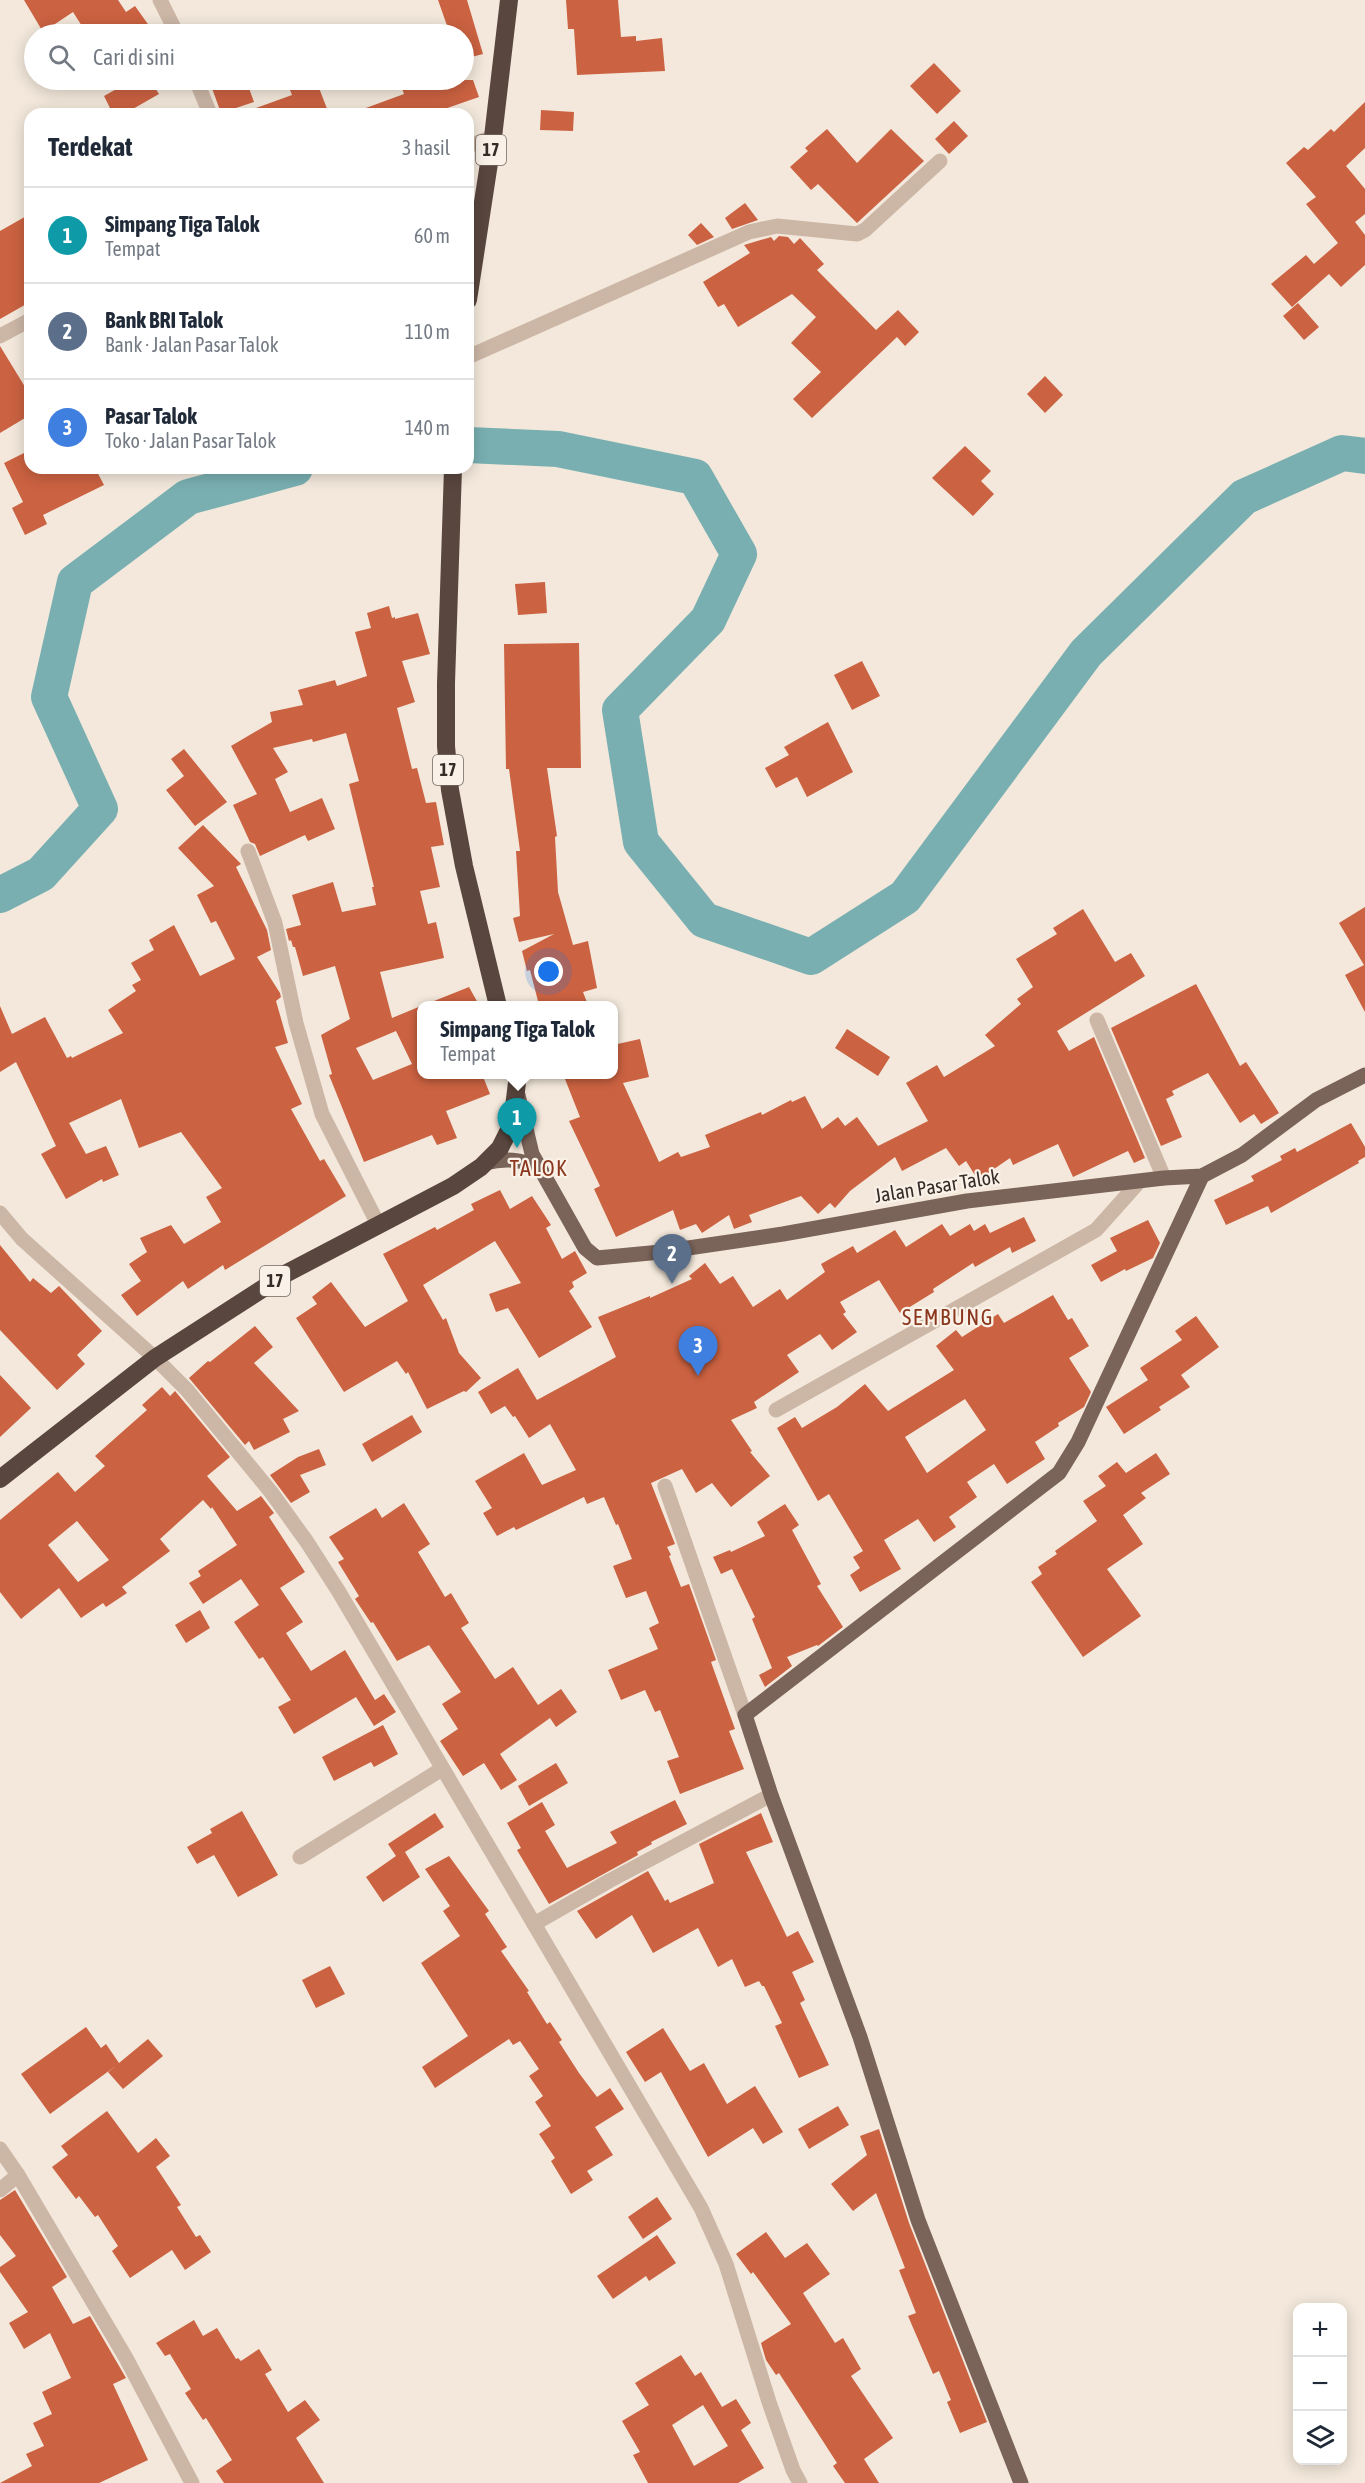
<!DOCTYPE html>
<html lang="id">
<meta charset="utf-8">
<style>
body{margin:0;font-family:"Asap Condensed",sans-serif;background:#f2f2f3;color:#1f2937}
.controls{position:absolute;right:18px;bottom:18px;display:grid;overflow:hidden;border-radius:12px;box-shadow:0 3px 15px #0003}
.controls button{width:54px;height:54px;display:grid;place-items:center;padding:0;border:0;border-bottom:2px solid #e0e1e3;background:#fff;color:#1f2937;font:30px sans-serif}
.you{position:absolute;left:549px;top:972px;width:21px;height:21px;margin:-15px;border:4px solid #fff;border-radius:50%;background:#1a73e8;box-shadow:0 0 0 9px #1a73e833}
.badge{display:grid;place-items:center;width:39px;height:39px;border-radius:50%;background:#2563eb;color:#fff;font-size:20px;font-weight:700}
.pin{position:absolute;translate:-50% -50px;filter:drop-shadow(0 2px 3px #0008)}
.pin::after{content:'';position:absolute;top:32px;width:21px;height:18px;background:inherit;clip-path:polygon(0 0,100% 0,50% 100%)}
.popup{position:absolute;left:417px;top:1001px;width:201px;height:78px;box-sizing:border-box;display:grid;place-content:center;border-radius:12px;background:#fff;filter:drop-shadow(0 2px 4px #0005);font-size:20px;white-space:nowrap;color:#747a83}
.popup b{font-size:22px;color:#1f2937}
.popup::after{content:'';position:absolute;left:50%;top:100%;margin-left:-12px;border:12px solid transparent;border-top-color:#fff}
.list{margin:0;padding:0;list-style:none}
h2{display:flex;justify-content:space-between;align-items:center;height:78px;margin:0;padding:0 24px;font-size:26px}
h2 small{font-size:20px;font-weight:400;color:#747a83}
.list li{display:grid;grid-template-columns:39px 1fr auto;gap:18px;align-items:center;box-sizing:border-box;height:96px;padding:0 24px;border-top:2px solid #e0e1e3}
.list b{display:block;font-size:22px;white-space:nowrap}
.list p{margin:0;font-size:20px;white-space:nowrap;color:#747a83}
.list em{font-size:20px;font-style:normal;color:#747a83}
.icon{flex:none;width:33px;height:33px;fill:none;stroke:currentColor;stroke-width:2;stroke-linecap:round;stroke-linejoin:round}
.map{position:relative;flex:none;width:1365px;height:2483px;overflow:hidden}
.search{position:absolute;background:#fff;box-shadow:0 3px 15px #0003;left:24px;top:24px;width:450px;height:66px;display:flex;align-items:center;gap:15px;box-sizing:border-box;padding:0 21px;border-radius:33px;color:#747a83;font-size:22px}
.panel{position:absolute;background:#fff;box-shadow:0 3px 15px #0003;left:24px;top:108px;width:450px;height:366px;border-radius:18px}
.map>svg:first-child{display:block}
.lines{fill:none;stroke-linecap:round;stroke-linejoin:round}
.river{stroke:#79afb1;stroke-width:36}
.building{fill:#cb6241;fill-rule:evenodd}
.minor{stroke:#ccb7a6;stroke-width:15}
.major{stroke:#7a6358;stroke-width:15}
.highway{stroke:#59463e;stroke-width:18}
.labels{text-anchor:middle;stroke-width:4.5;stroke-linejoin:round;paint-order:stroke}
.shield{fill:#faf2e8;stroke:#726762;stroke-width:1.5}
.shield-label{font-size:18px;font-weight:bold;fill:#372c28}
.street-label{font-size:20px;fill:#372c28;stroke:#faf2e8}
.quarter-label{font-size:22px;letter-spacing:1.5px;fill:#8a371d;stroke:#faf2e8}
</style>
<div class="map">
<svg width="1365" height="2483" viewBox="0 0 1365 2483">
<rect width="100%" height="100%" fill="#f3e8db"/>
<g class="lines">
<g class="river">
<path d="M468,445L558,449L695,477L739,554L708,620L620,710L641,842L704,920L811,957L905,897L1086,653L1244,497L1342,453L1365,456"/>
<path d="M0,895L41,874L100,809L49,697L75,582L188,497L295,468"/>
</g>
</g>
<g class="building">
<path d="M24,0H118L126,12L135,6L155,34H87L73,12L43,32Z"/>
<path d="M438,0H467L483,54L464,59V34H450Z"/>
<path d="M566,0H618L621,37L636,36V41L662,38L665,71L577,75L574,29H568Z"/>
<path d="M934,63L961,91L937,114L910,86Z"/>
<path d="M139,80H150L159,94L124,114H113L104,96L120,87L122,89Z"/>
<path d="M209,80H246L254,102L221,113Z"/>
<path d="M286,80H316L329,114H245V112L292,95Z"/>
<path d="M399,80H473L479,97L430,114H356L355,112L404,94Z"/>
<path d="M1365,102V148L1346,166L1365,189V214L1355,222L1365,235V265L1341,287L1329,274L1292,307L1271,284L1306,255L1314,264L1338,243L1306,204L1316,197L1286,163L1304,147L1308,150L1331,129L1334,132Z"/>
<path d="M541,110L574,112L573,131L540,130Z"/>
<path d="M954,121L968,136L949,154L935,139Z"/>
<path d="M827,129L857,163L891,129L924,161L857,223L818,184L811,190L790,167L808,151L805,148Z"/>
<path d="M745,203L758,220L732,229L725,218Z"/>
<path d="M30,214V302L0,319V231Z"/>
<path d="M701,223L714,237L697,245L688,235Z"/>
<path d="M779,236L788,237L794,244L800,238L824,264L817,270L876,330L898,310L919,332L905,346L897,337L812,418L793,399L821,372L791,343L816,317L792,294L738,327L724,304L718,307L703,282L750,253L744,245L771,237L774,241Z"/>
<path d="M1298,303L1319,327L1304,340L1283,316Z"/>
<path d="M0,346L30,395V415L0,433Z"/>
<path d="M1045,376L1063,395L1045,413L1027,394Z"/>
<path d="M965,446L991,471L981,481L994,494L973,516L932,478Z"/>
<path d="M30,450V468H95L104,485L43,515L47,524L25,535L12,508L23,502L4,463Z"/>
<path d="M545,582L547,613L518,615L515,584Z"/>
<path d="M389,606L392,618L395,617V619L418,613L430,654L402,661L415,702L397,708L412,769L417,768L426,803L436,802L444,845L431,847L440,887L420,891L428,924L436,922L444,958L380,972L392,1018L421,1006V1074H482L490,1094L446,1111L457,1138L437,1145L432,1135L364,1162L329,1075L332,1074L321,1035L350,1019L335,966L303,976L295,947H293L291,940L289,941L286,929L301,925L292,895L333,882L342,912L376,905L372,887H374L349,784L359,781L346,733L313,742L312,739L273,748L288,772L275,779L290,812L322,798L335,829L308,841L305,835L260,856L255,844L250,842L233,805L257,794L231,746L272,722L270,712L303,705L298,690L335,680L337,686L367,676L355,632L371,628L367,613ZM396,1031L412,1064L373,1080L356,1048Z"/>
<path d="M579,643L581,768H547L557,836L555,837L558,892L573,945L588,941L597,988L583,992L588,1005H539L530,970L527,971L522,951L554,934L519,942L513,918L520,916L516,851H520L509,769H506L504,644Z"/>
<path d="M862,661L880,696L852,710L834,675Z"/>
<path d="M828,722L853,772L807,797L797,777L776,788L765,768L789,755L784,747Z"/>
<path d="M184,749L227,802L195,826L166,790L184,776L171,759Z"/>
<path d="M203,825L241,864L236,867L267,930L271,950L257,957L280,993L281,997L276,1001L288,1043L275,1047L302,1104L291,1109L320,1161L324,1159L346,1196L225,1270L223,1265L188,1289L183,1281L137,1316L121,1295L141,1281L129,1264L147,1252L140,1238L171,1225L184,1244L221,1222L206,1197L222,1188L181,1132L139,1148L121,1099L69,1123L86,1154L106,1146L119,1175L103,1182L102,1179L66,1199L41,1154L56,1146L16,1062L0,1072V1006L12,1034L45,1017L67,1058L71,1056L72,1058L123,1033L108,1010L136,991L132,985L141,980L131,963L154,950L149,940L174,925L200,976L235,959L216,921L211,923L197,895L214,886L178,848Z"/>
<path d="M1365,907V1012L1345,975L1364,965L1339,923Z"/>
<path d="M1083,909L1115,962L1131,953L1145,976L1057,1031L1069,1051L1094,1037L1145,1158L1134,1163L1128,1151L1073,1177L1058,1144L1013,1165L1010,1158L978,1180L966,1161L959,1166L946,1148L902,1171L895,1157L850,1191L835,1208L830,1203L818,1214L801,1196L749,1215L752,1222L734,1229L729,1215L702,1233L696,1224L680,1230L673,1210L616,1237L594,1189L600,1186L569,1121L580,1117L563,1074H613V1045L640,1039L649,1077L623,1083L659,1162L678,1152L681,1157L710,1147L705,1135L761,1112L762,1115L791,1100L792,1102L805,1096L822,1129L838,1117L845,1126L857,1117L878,1146L928,1121L906,1083L937,1065L944,1077L995,1046L985,1035L1021,1004L1017,999L1033,987L1016,959L1057,934L1053,928Z"/>
<path d="M1196,984L1240,1066L1246,1062L1279,1113L1261,1124L1254,1114L1240,1123L1208,1073L1172,1091L1174,1095L1166,1099L1182,1137L1161,1146L1111,1028Z"/>
<path d="M469,987L479,1005H424Z"/>
<path d="M847,1029L890,1057L878,1076L835,1048Z"/>
<path d="M1351,1123L1365,1147V1157L1358,1161L1359,1163L1271,1213L1268,1206L1226,1225L1214,1200L1254,1181L1251,1176L1282,1160L1280,1156L1295,1148L1297,1152Z"/>
<path d="M500,1190L510,1209L532,1196L551,1225L546,1228L562,1259L575,1251L587,1273L572,1282L574,1287L569,1291L592,1327L539,1358L508,1308L496,1312L489,1294L521,1283L495,1241L423,1285L443,1320L446,1318L459,1353L481,1378L466,1392L464,1391L427,1409L408,1372L406,1374L397,1361L344,1392L296,1318L317,1304L312,1297L331,1282L365,1327L408,1301L383,1254L435,1227L437,1230L474,1210L471,1204Z"/>
<path d="M1024,1217L1036,1241L1012,1253L1010,1247L975,1267L973,1263L933,1289L934,1292L900,1313L879,1280L840,1302L846,1312L843,1314L857,1332L832,1350L820,1334L787,1355L799,1372L754,1402L757,1408L731,1420L752,1451L750,1452L770,1476L731,1507L712,1483L696,1493L682,1469L651,1483L675,1544L667,1547L671,1555L669,1556L681,1587L689,1584L716,1660L711,1662L735,1729L729,1731L744,1769L680,1794L667,1761L679,1757L660,1710L655,1712L645,1690L621,1700L608,1670L658,1649L649,1628L659,1623L646,1591L626,1598L613,1566L632,1559L618,1524L616,1525L604,1497L587,1504L584,1497L516,1530L514,1527L497,1536L483,1513L492,1508L475,1481L524,1453L542,1485L576,1470L550,1424L529,1438L515,1416L513,1417L505,1406L491,1414L478,1392L518,1368L537,1400L616,1357L598,1317L650,1296V1298L692,1279L689,1276L705,1263L720,1284L733,1276L753,1307L780,1289L787,1300L825,1272L821,1264L853,1246L857,1253L895,1230L906,1247L942,1224L950,1236L970,1224L974,1231L985,1224L990,1233Z"/>
<path d="M1148,1220L1160,1243L1153,1258L1126,1271L1125,1269L1101,1282L1091,1265L1117,1251L1110,1238Z"/>
<path d="M0,1245L30,1282L33,1278L51,1293L59,1286L102,1331L77,1355L85,1364L57,1390L0,1330Z"/>
<path d="M1053,1295L1068,1320L1072,1318L1089,1346L1069,1358L1091,1392L1084,1407L1058,1423L1059,1426L1035,1442L1045,1459L1007,1484L994,1464L967,1482L977,1497L949,1517L956,1527L934,1542L918,1519L884,1540L901,1569L860,1592L850,1575L860,1568L853,1557L863,1551L829,1494L818,1501L777,1428L795,1417L802,1428L837,1407L865,1384L888,1411L954,1370L936,1346L956,1330L962,1337L998,1314L1004,1323ZM965,1399L986,1430L927,1473L905,1437Z"/>
<path d="M1196,1316L1219,1347L1181,1375L1190,1387L1159,1407L1161,1410L1124,1434L1106,1407L1148,1380L1140,1368L1182,1340L1175,1331Z"/>
<path d="M255,1326L273,1347L254,1363L299,1411L283,1419L290,1432L254,1450L249,1441L245,1445L189,1378L208,1361L210,1362Z"/>
<path d="M0,1375L31,1408L0,1437Z"/>
<path d="M162,1387L170,1396L175,1391L230,1457L207,1476L237,1511L261,1496L274,1513L269,1517L305,1572L280,1588L303,1622L286,1633L311,1671L345,1650L375,1700L384,1694L396,1712L374,1726L356,1697L294,1734L278,1707L291,1700L263,1657L259,1659L234,1622L259,1605L241,1579L203,1604L189,1583L201,1576L198,1571L237,1545L212,1507L211,1509L203,1500L160,1539L170,1551L122,1587L127,1593L106,1607L103,1603L81,1618L59,1588L21,1619L0,1592V1520L58,1472L75,1492L105,1466L95,1456L147,1410L142,1405ZM77,1521L109,1560L78,1582L48,1545Z"/>
<path d="M412,1415L422,1432L372,1462L362,1444Z"/>
<path d="M319,1449L326,1465L300,1475L310,1492L291,1503L270,1475L298,1457Z"/>
<path d="M1156,1453L1170,1474L1141,1493L1146,1498L1123,1515L1143,1544L1107,1569L1141,1616L1083,1657L1031,1582L1042,1574L1038,1567L1057,1554L1055,1551L1097,1521L1083,1501L1106,1486L1098,1476L1117,1462L1126,1473Z"/>
<path d="M404,1503L430,1544L418,1552L445,1597L451,1593L469,1623L461,1628L495,1679L513,1667L538,1705L561,1689L577,1712L556,1727L550,1718L500,1754L517,1780L501,1790L484,1763L463,1776L440,1741L458,1729L442,1704L461,1692L429,1645L397,1661L373,1622L371,1623L355,1599L359,1596L338,1562L344,1559L329,1537L376,1508L382,1518Z"/>
<path d="M785,1504L799,1525L792,1530L821,1584L817,1586L843,1627L818,1646L817,1645L787,1657L792,1666L765,1687L759,1675L772,1668L752,1619L755,1617L732,1569L721,1574L713,1557L730,1550L731,1552L765,1536L757,1522Z"/>
<path d="M200,1610L210,1628L186,1643L175,1625Z"/>
<path d="M383,1725L398,1754L374,1767L371,1762L334,1781L322,1757Z"/>
<path d="M556,1763L568,1783L529,1806L518,1786Z"/>
<path d="M675,1800L687,1824L651,1842L652,1844L637,1852L638,1855L549,1904L517,1850L521,1848L507,1823L542,1802L555,1825L545,1831L567,1868L617,1843L610,1832Z"/>
<path d="M242,1811L278,1875L238,1897L214,1855L197,1864L187,1847L212,1833L210,1829Z"/>
<path d="M435,1813L444,1827L405,1852L420,1877L383,1902L366,1877L396,1856L388,1844Z"/>
<path d="M761,1813L773,1842L746,1852L787,1937L798,1931L814,1962L792,1972L805,2000L800,2003L829,2065L799,2078L775,2026L782,2023L764,1986H762L759,1981L745,1987L732,1959L718,1967L698,1928L653,1953L632,1915L596,1939L577,1911L648,1871L665,1901L668,1899L670,1903L714,1883L699,1844Z"/>
<path d="M449,1856L489,1911L485,1914L507,1947L501,1951L529,1991L527,1992L547,2024L550,2022L562,2040L559,2042L579,2073L597,2097L610,2088L624,2109L595,2127L613,2155L587,2171L593,2180L571,2194L551,2161L555,2158L539,2134L551,2126L535,2102L543,2096L529,2076L539,2069L520,2041L513,2045L509,2039L435,2088L422,2067L468,2036L421,1963L460,1936L443,1911L450,1906L425,1869Z"/>
<path d="M330,1966L345,1994L316,2008L302,1980Z"/>
<path d="M86,2027L101,2048L106,2044L119,2063L148,2039L163,2056L123,2089L108,2072L117,2065L50,2114L21,2074Z"/>
<path d="M663,2028L690,2071L704,2063L727,2104L755,2086L783,2132L763,2144L753,2128L708,2157L661,2072L645,2082L626,2052Z"/>
<path d="M838,2106L849,2125L809,2149L798,2129Z"/>
<path d="M107,2111L138,2153L156,2138L170,2156L156,2167L181,2205L177,2207L196,2237L200,2235L211,2252L185,2270L172,2250L130,2278L112,2251L118,2246L98,2215L95,2217L79,2196L76,2199L52,2167L68,2155L61,2146Z"/>
<path d="M879,2129L909,2223L987,2422L960,2433L947,2402L951,2400L939,2371L933,2374L908,2316L916,2313L899,2270L905,2268L876,2193L853,2211L831,2184L867,2155L860,2136Z"/>
<path d="M15,2190L67,2277L52,2287L73,2324L90,2316L126,2378L113,2384L148,2460L99,2483H0L32,2466L26,2454L44,2446L33,2423L52,2414L42,2392L71,2378L50,2333L24,2349L9,2323L28,2312L0,2272V2267L16,2256L0,2235V2200Z"/>
<path d="M657,2197L672,2219L643,2239L628,2217Z"/>
<path d="M766,2232L785,2258L807,2243L830,2274L803,2293L835,2343L843,2338L861,2369L851,2376L893,2438L864,2459L879,2483H845L833,2466L837,2463L779,2373L776,2375L766,2360L761,2343L791,2324L753,2272L751,2274L736,2254Z"/>
<path d="M657,2235L676,2263L649,2281L646,2276L613,2299L597,2276Z"/>
<path d="M194,2320L203,2336L217,2328L236,2359L238,2358L241,2361L259,2349L272,2370L265,2374L288,2412L305,2400L320,2420L296,2438L324,2483H224L216,2471L232,2460L206,2418L203,2420L185,2393L191,2389L170,2354L165,2356L156,2343Z"/>
<path d="M681,2355L695,2376L701,2372L722,2407L736,2399L751,2423L741,2430L764,2468L738,2483H648L633,2455L640,2452L622,2421L649,2405L635,2383ZM703,2405L728,2446L694,2466L672,2425Z"/>
</g>
<g class="lines">
<g class="minor">
<path d="M160,0L177,34"/>
<path d="M196,80L210,114"/>
<path d="M468,146L493,137"/>
<path d="M0,336L30,320"/>
<path d="M468,357L749,232L777,226L857,234L865,230L940,161"/>
<path d="M248,851L275,923L296,1023L322,1114L378,1224"/>
<path d="M1097,1020L1164,1178"/>
<path d="M0,1213L22,1239L155,1358L187,1390L271,1492L307,1542L339,1592L701,2208L726,2264L769,2402L793,2470L800,2483"/>
<path d="M776,1410L1096,1230L1138,1183"/>
<path d="M665,1486L745,1715"/>
<path d="M300,1857L442,1769"/>
<path d="M534,1924L609,1881L771,1795"/>
<path d="M0,2149L18,2175L126,2358L192,2483"/>
<path d="M0,2190L18,2175"/>
</g>
<g class="major">
<path d="M518,1095L532,1154L585,1248L597,1258L661,1252L783,1234L967,1201L1164,1178L1202,1176L1242,1155L1316,1100L1365,1075"/>
<path d="M485,1163C505,1158 521,1159 539,1168"/>
<path d="M1021,2483L918,2220L860,2037L771,1795L745,1715L1059,1473L1078,1442L1202,1176"/>
</g>
<g class="highway">
<path d="M468,300L493,137L509,0"/>
<path d="M453,468L446,683V746L450,790L464,866L498,1006"/>
<path d="M0,1479L155,1358L287,1273L453,1186L481,1167L500,1148L512,1124L518,1074"/>
</g>
</g>
<g class="labels">
<g class="shield">
<rect x="476" y="135" width="30" height="30" rx="4.5"/>
<rect x="433" y="755" width="30" height="30" rx="4.5"/>
<rect x="260" y="1266" width="30" height="30" rx="4.5"/>
</g>
<g class="shield-label">
<text x="491" y="156">17</text>
<text x="448" y="776">17</text>
<text x="275" y="1287">17</text>
</g>
<g class="street-label">
<text transform="translate(937 1186) rotate(-9)" y="7">Jalan Pasar Talok</text>
</g>
<g class="quarter-label">
<text x="539" y="1176">TALOK</text>
<text x="948" y="1325">SEMBUNG</text>
</g>
</g>
</svg>
<div class="controls">
<button>+</button>
<button>−</button>
<button><svg class="icon" aria-label="layers" viewBox="0 0 24 24"><path d="M12 4l9 5-9 5-9-5zM3 14l9 5 9-5"/></svg></button>
</div>
<div class="you"></div>
<div class="pin badge" style="left:517px;top:1148px;background:#0f9aa8">1</div>
<div class="popup"><b>Simpang Tiga Talok</b>Tempat</div>
<div class="pin badge" style="left:672px;top:1284px;background:#5c6f8a">2</div>
<div class="pin badge" style="left:698px;top:1376px;background:#3f7fe0">3</div>
<div class="search"><svg class="icon" aria-label="search" viewBox="0 0 24 24"><circle cx="10" cy="10" r="6"/><path d="M15 15l6 6"/></svg>Cari di sini</div>
<section class="panel">
<h2>Terdekat<small>3 hasil</small></h2>
<ul class="list">
<li><span class="badge" style="background:#0f9aa8">1</span><div><b>Simpang Tiga Talok</b><p>Tempat</p></div><em>60 m</em></li>
<li><span class="badge" style="background:#5c6f8a">2</span><div><b>Bank BRI Talok</b><p>Bank · Jalan Pasar Talok</p></div><em>110 m</em></li>
<li><span class="badge" style="background:#3f7fe0">3</span><div><b>Pasar Talok</b><p>Toko · Jalan Pasar Talok</p></div><em>140 m</em></li>
</ul>
</section>
</div>
